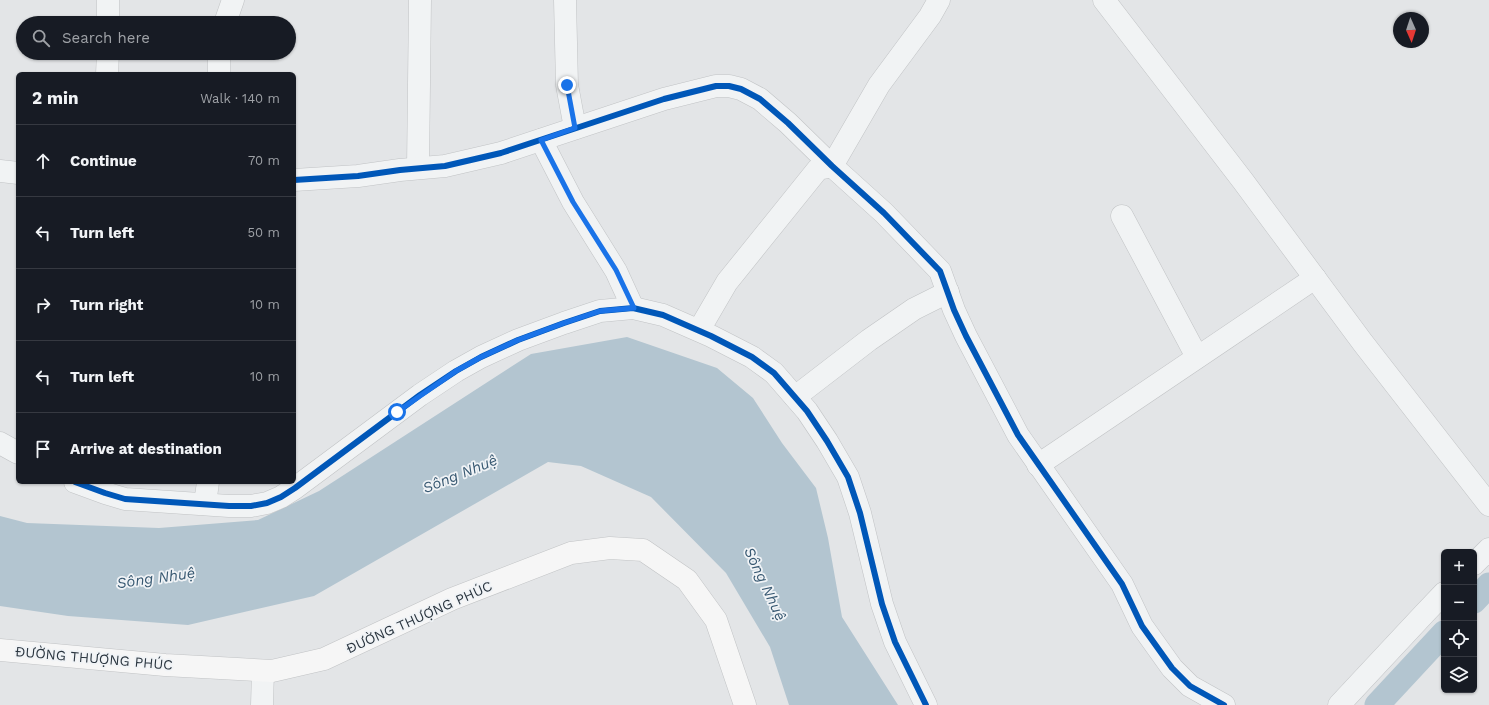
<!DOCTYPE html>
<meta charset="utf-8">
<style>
body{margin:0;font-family:"Work Sans",sans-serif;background:#20242c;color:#f1f3f6}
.controls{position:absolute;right:12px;bottom:12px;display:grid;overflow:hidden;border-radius:6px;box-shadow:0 1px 3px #0004}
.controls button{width:36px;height:36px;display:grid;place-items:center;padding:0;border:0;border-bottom:1px solid #363941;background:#171b24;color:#f1f3f6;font:20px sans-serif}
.compass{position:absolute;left:1393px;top:12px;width:36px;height:36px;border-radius:50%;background:#171b24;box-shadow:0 1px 3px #0004;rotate:177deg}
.stop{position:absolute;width:12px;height:12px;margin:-9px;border:3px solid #1a73e8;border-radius:50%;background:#fff}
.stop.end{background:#1a73e8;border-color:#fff;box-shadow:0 1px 4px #0008}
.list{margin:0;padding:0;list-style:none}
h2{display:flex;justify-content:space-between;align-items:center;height:52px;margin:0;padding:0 16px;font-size:17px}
h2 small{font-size:13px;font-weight:400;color:#9ea1a6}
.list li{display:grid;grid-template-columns:26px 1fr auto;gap:12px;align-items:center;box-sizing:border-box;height:72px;padding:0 16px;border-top:1px solid #363941}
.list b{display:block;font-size:15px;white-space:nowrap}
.list em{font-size:13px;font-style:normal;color:#9ea1a6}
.icon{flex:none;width:22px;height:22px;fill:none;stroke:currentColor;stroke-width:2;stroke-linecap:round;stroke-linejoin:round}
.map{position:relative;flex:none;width:1489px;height:705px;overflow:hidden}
.search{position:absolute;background:#171b24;box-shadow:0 1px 3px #0004;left:16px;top:16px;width:280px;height:44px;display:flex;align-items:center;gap:10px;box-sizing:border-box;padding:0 14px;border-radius:22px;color:#9ea1a6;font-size:15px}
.panel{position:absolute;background:#171b24;box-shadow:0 1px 3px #0004;left:16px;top:72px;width:280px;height:412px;border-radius:6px}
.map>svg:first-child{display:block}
.water{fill:#b3c5d0}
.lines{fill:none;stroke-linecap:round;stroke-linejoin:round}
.canal{stroke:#b3c5d0;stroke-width:25}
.street-casing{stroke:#c1c3c5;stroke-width:23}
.secondary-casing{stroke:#c1c3c5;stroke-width:23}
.street{stroke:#f1f3f4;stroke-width:22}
.secondary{stroke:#f6f6f6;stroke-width:22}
.cycleway-casing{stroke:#f0f3f6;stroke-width:8}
.cycleway{stroke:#0057b8;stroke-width:6}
.route{stroke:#1a73e8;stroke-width:5}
.labels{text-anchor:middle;stroke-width:3.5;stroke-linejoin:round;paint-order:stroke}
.street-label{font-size:14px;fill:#2a353f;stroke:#f0f3f6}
.water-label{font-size:15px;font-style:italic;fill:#375871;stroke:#f0f3f6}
</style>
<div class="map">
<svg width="1489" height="705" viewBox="0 0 1489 705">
<rect width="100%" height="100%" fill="#e3e5e7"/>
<path class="water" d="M627,337L717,368L753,398L782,443L816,488L828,538L842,617L898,705H789L770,647L726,573L651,497L581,466L548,462L314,596L188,625L68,616L0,606V516L27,523L159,528L258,520L319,491L531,354Z"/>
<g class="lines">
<g class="canal">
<path d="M1474,601L1489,585"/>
<path d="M1377,705L1444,633"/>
</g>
<defs>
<g id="street">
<path d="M108,0V23"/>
<path d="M565,0L567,85L575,128"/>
<path d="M1104,0L1243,181L1363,343L1489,505"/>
<path d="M225,23L233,0"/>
<path d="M107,74L108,53"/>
<path d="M219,74V53"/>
<path d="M541,140L573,202L616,271L633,308"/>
<path d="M418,168L420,0"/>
<path d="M0,171L18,173"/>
<path d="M294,180L358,176L400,170L445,166L501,153L664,99L716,86H729L741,89L760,99L788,123L832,166L884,213L940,271L954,310L966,336L1018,435L1122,584L1142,626L1172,668L1190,686L1224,705"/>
<path d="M1122,216L1197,357"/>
<path d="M699,330L727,282L818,169L832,166L879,85L930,16L939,0"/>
<path d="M795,397L869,340L914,309L948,292"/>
<path d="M0,443L18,453"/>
<path d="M1038,465L1315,278"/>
<path d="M75,482L105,493L125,499L229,506H251L267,503L281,497L295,488L420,395L456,371L481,357L518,340L564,323L600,311L633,308L663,315L711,336L752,357L774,373L807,411L827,441L848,477L860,513L882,604L895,642L926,705"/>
<path d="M205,504L208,482"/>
<path d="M1474,564L1489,549"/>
<path d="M262,705L263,671"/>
<path d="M1339,705L1424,614L1444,593"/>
</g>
<path id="secondary" d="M0,650L165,665L272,671L324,659L452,599L571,553L610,548L643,550L687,580L716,620L745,705"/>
</defs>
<use href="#street" class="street-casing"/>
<use href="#secondary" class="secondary-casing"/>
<use href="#street" class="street"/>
<use href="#secondary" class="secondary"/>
<defs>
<g id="cycleway">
<path d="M294,180L358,176L400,170L445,166L501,153L664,99L716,86H729L741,89L760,99L788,123L832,166L884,213L940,271L954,310L966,336L1018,435L1122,584L1142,626L1172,668L1190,686L1224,705"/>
<path d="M75,482L105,493L125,499L229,506H251L267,503L281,497L295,488L420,395L456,371L481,357L518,340L564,323L600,311L633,308L663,315L711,336L752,357L774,373L807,411L827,441L848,477L860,513L882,604L895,642L926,705"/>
</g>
</defs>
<use href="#cycleway" class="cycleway-casing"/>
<use href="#cycleway" class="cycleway"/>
</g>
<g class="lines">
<path class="route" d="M397,412L456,371L481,357L518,340L564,323L600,311L634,308L616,270L573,202L541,140L575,128L567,85"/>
</g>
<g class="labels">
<g class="street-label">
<text transform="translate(419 617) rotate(-24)" y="5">ĐƯỜNG THƯỢNG PHÚC</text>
<text transform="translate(94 658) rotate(5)" y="5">ĐƯỜNG THƯỢNG PHÚC</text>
</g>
<g class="water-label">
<text transform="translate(460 474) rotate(-22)" y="5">Sông Nhuệ</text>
<text transform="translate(156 578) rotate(-8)" y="5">Sông Nhuệ</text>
<text transform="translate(765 584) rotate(65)" y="5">Sông Nhuệ</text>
</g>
</g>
</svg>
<div class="controls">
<button>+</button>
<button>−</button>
<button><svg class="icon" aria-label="locate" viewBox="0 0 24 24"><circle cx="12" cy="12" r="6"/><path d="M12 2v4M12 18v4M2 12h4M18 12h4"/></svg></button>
<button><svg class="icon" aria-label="layers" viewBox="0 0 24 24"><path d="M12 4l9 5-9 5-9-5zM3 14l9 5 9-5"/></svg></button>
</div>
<svg class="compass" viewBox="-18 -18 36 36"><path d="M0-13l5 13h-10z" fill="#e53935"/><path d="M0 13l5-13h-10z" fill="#9ea1a6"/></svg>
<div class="stop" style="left:397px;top:412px"></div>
<div class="stop end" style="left:567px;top:85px"></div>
<div class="search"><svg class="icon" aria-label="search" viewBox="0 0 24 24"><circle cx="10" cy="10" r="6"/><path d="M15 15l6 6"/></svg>Search here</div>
<section class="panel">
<h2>2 min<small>Walk · 140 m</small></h2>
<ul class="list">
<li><svg class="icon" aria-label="ahead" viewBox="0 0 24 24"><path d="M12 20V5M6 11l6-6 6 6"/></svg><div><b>Continue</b></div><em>70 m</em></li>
<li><svg class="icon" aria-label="left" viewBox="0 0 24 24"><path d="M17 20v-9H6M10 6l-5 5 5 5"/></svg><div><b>Turn left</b></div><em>50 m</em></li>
<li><svg class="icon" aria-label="right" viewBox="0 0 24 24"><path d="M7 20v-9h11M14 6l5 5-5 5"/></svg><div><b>Turn right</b></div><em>10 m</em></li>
<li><svg class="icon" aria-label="left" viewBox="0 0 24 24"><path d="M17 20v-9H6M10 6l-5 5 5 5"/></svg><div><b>Turn left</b></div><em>10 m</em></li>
<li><svg class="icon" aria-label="arrive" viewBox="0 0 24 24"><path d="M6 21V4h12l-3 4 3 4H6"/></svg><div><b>Arrive at destination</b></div></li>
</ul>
</section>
</div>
